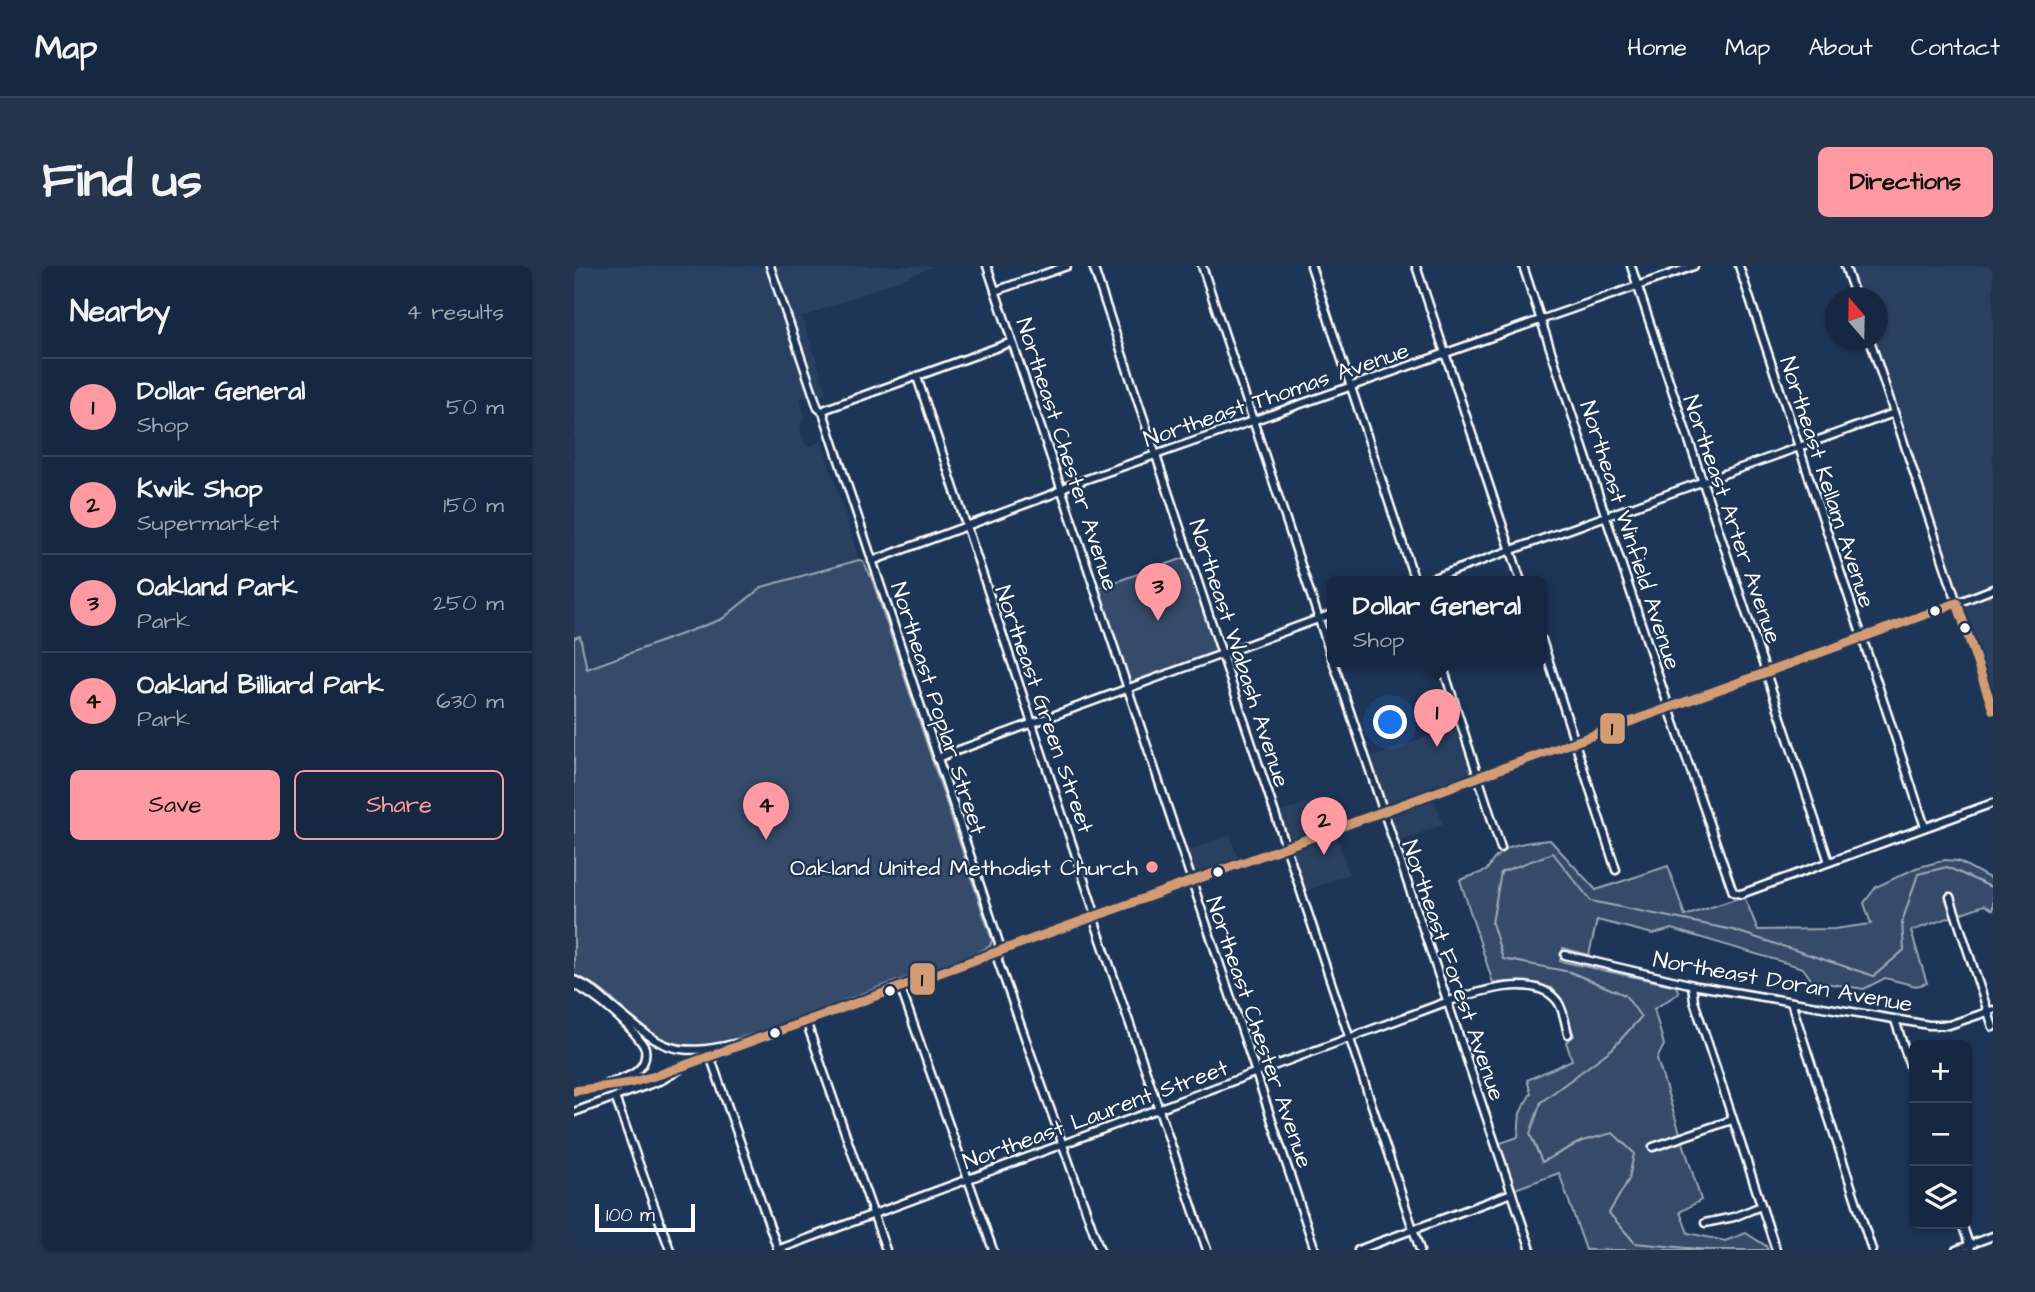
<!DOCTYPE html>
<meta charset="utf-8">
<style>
body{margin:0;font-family:"Architects Daughter",sans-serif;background:#23344c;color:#f1f3f6}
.controls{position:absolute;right:21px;bottom:21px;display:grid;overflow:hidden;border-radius:10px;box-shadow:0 2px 5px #0004}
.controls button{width:63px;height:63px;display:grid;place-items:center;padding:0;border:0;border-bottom:2px solid #35445a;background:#162841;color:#f1f3f6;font:35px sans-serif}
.compass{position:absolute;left:1251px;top:21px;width:63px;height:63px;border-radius:50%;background:#162841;box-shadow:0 2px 5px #0004;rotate:340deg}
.scale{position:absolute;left:21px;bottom:18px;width:100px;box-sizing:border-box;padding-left:7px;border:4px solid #fff;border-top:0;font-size:19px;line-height:24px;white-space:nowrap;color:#fff;-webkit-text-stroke:5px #1d3557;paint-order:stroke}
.you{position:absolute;left:817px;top:457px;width:24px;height:24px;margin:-18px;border:5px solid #fff;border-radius:50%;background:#1a73e8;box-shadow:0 0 0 10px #1a73e833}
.badge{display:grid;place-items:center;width:46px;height:46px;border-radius:50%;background:#ff9aa2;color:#111;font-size:23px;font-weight:700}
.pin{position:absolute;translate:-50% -58px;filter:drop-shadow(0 2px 4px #0008)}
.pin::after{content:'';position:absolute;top:37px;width:24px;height:21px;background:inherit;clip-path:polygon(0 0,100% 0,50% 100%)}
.popup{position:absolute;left:753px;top:310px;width:220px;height:91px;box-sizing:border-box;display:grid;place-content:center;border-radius:10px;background:#162841;filter:drop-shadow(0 2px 5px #0005);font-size:23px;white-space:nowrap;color:#9ea6b1}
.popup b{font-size:26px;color:#f1f3f6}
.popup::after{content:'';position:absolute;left:50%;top:100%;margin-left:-14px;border:14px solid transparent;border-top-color:#162841}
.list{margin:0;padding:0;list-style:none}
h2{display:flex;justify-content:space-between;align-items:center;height:91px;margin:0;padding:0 28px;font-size:30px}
h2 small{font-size:23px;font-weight:400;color:#9ea6b1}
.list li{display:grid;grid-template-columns:46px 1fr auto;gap:21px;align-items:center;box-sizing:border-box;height:98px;padding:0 28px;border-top:2px solid #35445a}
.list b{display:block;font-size:26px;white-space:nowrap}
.list p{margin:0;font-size:23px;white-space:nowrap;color:#9ea6b1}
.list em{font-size:23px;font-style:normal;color:#9ea6b1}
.actions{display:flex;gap:14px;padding:21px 28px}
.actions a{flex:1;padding:16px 0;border:2px solid #ff9aa2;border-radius:10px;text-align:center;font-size:24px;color:#ff9aa2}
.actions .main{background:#ff9aa2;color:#111}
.icon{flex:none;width:38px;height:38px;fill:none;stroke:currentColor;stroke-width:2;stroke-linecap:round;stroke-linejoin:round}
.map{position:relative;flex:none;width:1419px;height:984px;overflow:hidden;border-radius:10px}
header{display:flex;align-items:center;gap:42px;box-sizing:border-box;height:98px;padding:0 35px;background:#162841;border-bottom:2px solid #35445a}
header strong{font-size:33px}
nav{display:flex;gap:38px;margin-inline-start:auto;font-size:24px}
.intro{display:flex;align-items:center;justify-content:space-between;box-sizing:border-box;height:168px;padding:0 42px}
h1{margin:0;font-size:49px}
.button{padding:18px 32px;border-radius:10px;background:#ff9aa2;color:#111;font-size:24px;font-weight:700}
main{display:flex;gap:42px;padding:0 42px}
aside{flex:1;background:#162841;border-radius:10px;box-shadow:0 2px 5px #0004}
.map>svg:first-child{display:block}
.built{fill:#2a4161}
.green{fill:#364b69;stroke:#9aa5b4;stroke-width:2}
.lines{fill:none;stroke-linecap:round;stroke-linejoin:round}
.stream{stroke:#a0aab8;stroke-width:2}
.minor-casing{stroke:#fff;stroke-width:11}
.major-casing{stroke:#fff;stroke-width:13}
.minor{stroke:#1d3557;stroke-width:6}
.major{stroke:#1d3557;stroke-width:8}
.bus-1-casing{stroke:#1d3557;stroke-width:14}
.bus-1{stroke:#d39c74;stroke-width:9}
.bus-dot{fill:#fff;stroke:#1d3557;stroke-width:2.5}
.poi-dot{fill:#ff9aa2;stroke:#1d3557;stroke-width:2.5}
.labels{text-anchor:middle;stroke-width:5;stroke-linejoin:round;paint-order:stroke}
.street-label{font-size:23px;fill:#fff;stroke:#1d3557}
.poi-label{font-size:23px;fill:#fff;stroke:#1d3557;text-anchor:end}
.line-badge{stroke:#1d3557;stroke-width:2.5}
.pale-badge-label{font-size:19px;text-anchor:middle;font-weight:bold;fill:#111}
</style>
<header>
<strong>Map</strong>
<nav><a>Home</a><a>Map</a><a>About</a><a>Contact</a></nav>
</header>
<div class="intro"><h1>Find us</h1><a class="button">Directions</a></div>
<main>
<aside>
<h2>Nearby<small>4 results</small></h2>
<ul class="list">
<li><span class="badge">1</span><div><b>Dollar General</b><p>Shop</p></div><em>50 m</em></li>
<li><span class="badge">2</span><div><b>Kwik Shop</b><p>Supermarket</p></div><em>150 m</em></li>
<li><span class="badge">3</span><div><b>Oakland Park</b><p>Park</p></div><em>250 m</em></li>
<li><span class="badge">4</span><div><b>Oakland Billiard Park</b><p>Park</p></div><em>630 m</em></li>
</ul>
<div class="actions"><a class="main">Save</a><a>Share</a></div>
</aside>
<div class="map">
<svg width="1419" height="984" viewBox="0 0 1419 984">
<rect width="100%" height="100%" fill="#1d3557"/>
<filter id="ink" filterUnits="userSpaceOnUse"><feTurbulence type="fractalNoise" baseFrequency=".0143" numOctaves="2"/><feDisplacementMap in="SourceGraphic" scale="14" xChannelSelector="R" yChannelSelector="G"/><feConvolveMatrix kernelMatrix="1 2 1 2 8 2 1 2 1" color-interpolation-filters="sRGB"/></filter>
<g filter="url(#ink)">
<g class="built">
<path d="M0,0H362L228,51L253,127L226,133L231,150L226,164L233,181L248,175L285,294L188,321L148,353L13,403L6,371L0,372Z"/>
<path d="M1276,0H1419V429L1301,74H1304V32L1287,31Z"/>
<path d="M885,459L898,501L896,509L811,539L795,492Z"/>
<path d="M750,531L760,558L714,573L705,547Z"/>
<path d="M860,532L869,559L822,576L814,550Z"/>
<path d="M762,567L775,608L729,626L718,585Z"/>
<path d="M656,569L664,593L624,608L617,606L611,586Z"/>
</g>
<g class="green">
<path d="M616,290L648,388L553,422L520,323Z"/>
<path d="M285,294L289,295L298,313L418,674L416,680C384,698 341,708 306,721C252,741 189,770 133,779C120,781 104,779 91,775C61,765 37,720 0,710V372L6,370L13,403L148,353L188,321Z"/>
<path d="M976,574L1022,624L1094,600L1111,650L1170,630L1184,664L1260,663L1297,658L1290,637L1302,621L1342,602L1371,594L1384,595L1419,614V644L1410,639L1337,665L1353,717L1342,720L1311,712L1290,723L1238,715L1229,702L1098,663L1079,668L1023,654L1015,689L989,682L986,695L1102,720L1105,727L1080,743L1090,779L1083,793L1127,934L1106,946L1114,967L1151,975L1172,967L1192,980L1194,984H1012L985,907L941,923L924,878L944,871L946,847L957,827L953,814L998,794L992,776L1000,770L987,733L978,722L944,716L919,717L886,614L912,605C929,575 944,578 976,574Z"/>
</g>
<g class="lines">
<path class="stream" d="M1134,984L1061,977L1035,947L1055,913L1060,887L1039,867L1008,875L968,896L956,868L967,836L1038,783L1067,751L1051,729L996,706L929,693L918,657L927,606L979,587L1017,635L1159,664L1300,710L1330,684L1328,656L1344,608L1373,601L1419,622"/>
<defs>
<g id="minor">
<path d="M196,0L244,142L249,146L418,655L425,677L424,695L526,984"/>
<path d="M413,0L741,984"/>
<path d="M519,0L846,984"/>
<path d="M628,0L758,393"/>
<path d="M737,0L841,315"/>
<path d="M842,0L947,315"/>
<path d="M949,0L1095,442L1159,626L1167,628L1419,537"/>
<path d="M1057,0L1255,596"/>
<path d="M1165,0L1351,561"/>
<path d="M1271,0L1282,32"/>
<path d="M421,25L493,0"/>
<path d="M1296,74L1383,337L1419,323"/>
<path d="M343,111L519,641L522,659L633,984"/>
<path d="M249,146L252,143L438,76"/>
<path d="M298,295L479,228L493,220L1120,0"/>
<path d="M851,315L1320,147"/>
<path d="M968,374L1042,604"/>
<path d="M759,395L957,984"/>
<path d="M867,395L927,582"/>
<path d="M363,492L758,348"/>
<path d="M1376,631L1419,761"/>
<path d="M991,689L1124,720L1355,759H1375L1419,744"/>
<path d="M0,714C14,719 25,729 36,739C85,779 95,793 160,778"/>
<path d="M0,719C22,729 59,761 71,782C75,807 50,812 32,818"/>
<path d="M1118,719L1120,735L1202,984"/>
<path d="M326,720L419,984"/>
<path d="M1217,736L1298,984"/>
<path d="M1321,754L1340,812"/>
<path d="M232,755L312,984"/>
<path d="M134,784L204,984"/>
<path d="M41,831L96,984"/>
<path d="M0,846L88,814L105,804"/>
<path d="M1079,881L1158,854"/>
<path d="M1131,957L1160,951L1187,940"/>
<path d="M1388,958L1397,984"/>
<path d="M203,984L872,736C900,727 962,705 984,736C990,745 991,757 994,768"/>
<path d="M784,984L938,927"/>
<path d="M1382,984L1419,970"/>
</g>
<path id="major" d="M0,825L57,817L87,808L1383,337L1419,444"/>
</defs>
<use href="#minor" class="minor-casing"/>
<use href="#major" class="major-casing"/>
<use href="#minor" class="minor"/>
<use href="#major" class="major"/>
<defs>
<g id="bus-1">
<path d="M1383,337L1419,444"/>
<path d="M0,825L57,817L87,808L1383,337"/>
</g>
</defs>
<use href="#bus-1" class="bus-1-casing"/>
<use href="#bus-1" class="bus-1"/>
</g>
</g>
<g class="bus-dot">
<circle cx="1361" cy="345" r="6"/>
<circle cx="1391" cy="362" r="6"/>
<circle cx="644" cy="606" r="6"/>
<circle cx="316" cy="725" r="6"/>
<circle cx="201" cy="767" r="6"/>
</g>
<circle class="poi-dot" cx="578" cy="601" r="7"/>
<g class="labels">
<g class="street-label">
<text transform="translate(702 128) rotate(-19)" y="8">Northeast Thomas Avenue</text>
<text transform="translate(494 188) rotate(72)" y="8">Northeast Chester Avenue</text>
<text transform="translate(1254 216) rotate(72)" y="8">Northeast Kellam Avenue</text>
<text transform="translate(1159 253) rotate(71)" y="8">Northeast Arter Avenue</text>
<text transform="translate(1057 269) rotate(72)" y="8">Northeast Winfield Avenue</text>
<text transform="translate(666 387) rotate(72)" y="8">Northeast Wabash Avenue</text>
<text transform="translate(365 442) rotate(72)" y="8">Northeast Poplar Street</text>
<text transform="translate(471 443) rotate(71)" y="8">Northeast Green Street</text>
<text transform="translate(880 704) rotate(71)" y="8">Northeast Forest Avenue</text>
<text transform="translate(1209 715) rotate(10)" y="8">Northeast Doran Avenue</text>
<text transform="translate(686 766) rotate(71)" y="8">Northeast Chester Avenue</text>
<text transform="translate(521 848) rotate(-20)" y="8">Northeast Laurent Street</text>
</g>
<g class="poi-label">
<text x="564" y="609">Oakland United Methodist Church</text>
</g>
</g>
<g class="line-badge">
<rect x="1025" y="446" width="27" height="33" rx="7" fill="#d39c74"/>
<rect x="335" y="696" width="27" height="34" rx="7" fill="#d39c74"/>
</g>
<g class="pale-badge-label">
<text x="1038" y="469">1</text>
<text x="348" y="720">1</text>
</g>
</svg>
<div class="controls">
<button>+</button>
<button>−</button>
<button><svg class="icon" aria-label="layers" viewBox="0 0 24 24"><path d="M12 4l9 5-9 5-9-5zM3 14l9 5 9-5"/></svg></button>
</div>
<svg class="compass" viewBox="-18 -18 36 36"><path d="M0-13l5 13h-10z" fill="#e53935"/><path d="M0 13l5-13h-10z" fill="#9ea6b1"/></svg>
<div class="scale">100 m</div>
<div class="you"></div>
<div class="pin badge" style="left:863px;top:481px">1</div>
<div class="popup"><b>Dollar General</b>Shop</div>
<div class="pin badge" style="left:750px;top:589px">2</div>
<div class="pin badge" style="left:584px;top:355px">3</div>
<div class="pin badge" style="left:192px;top:574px">4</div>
</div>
</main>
